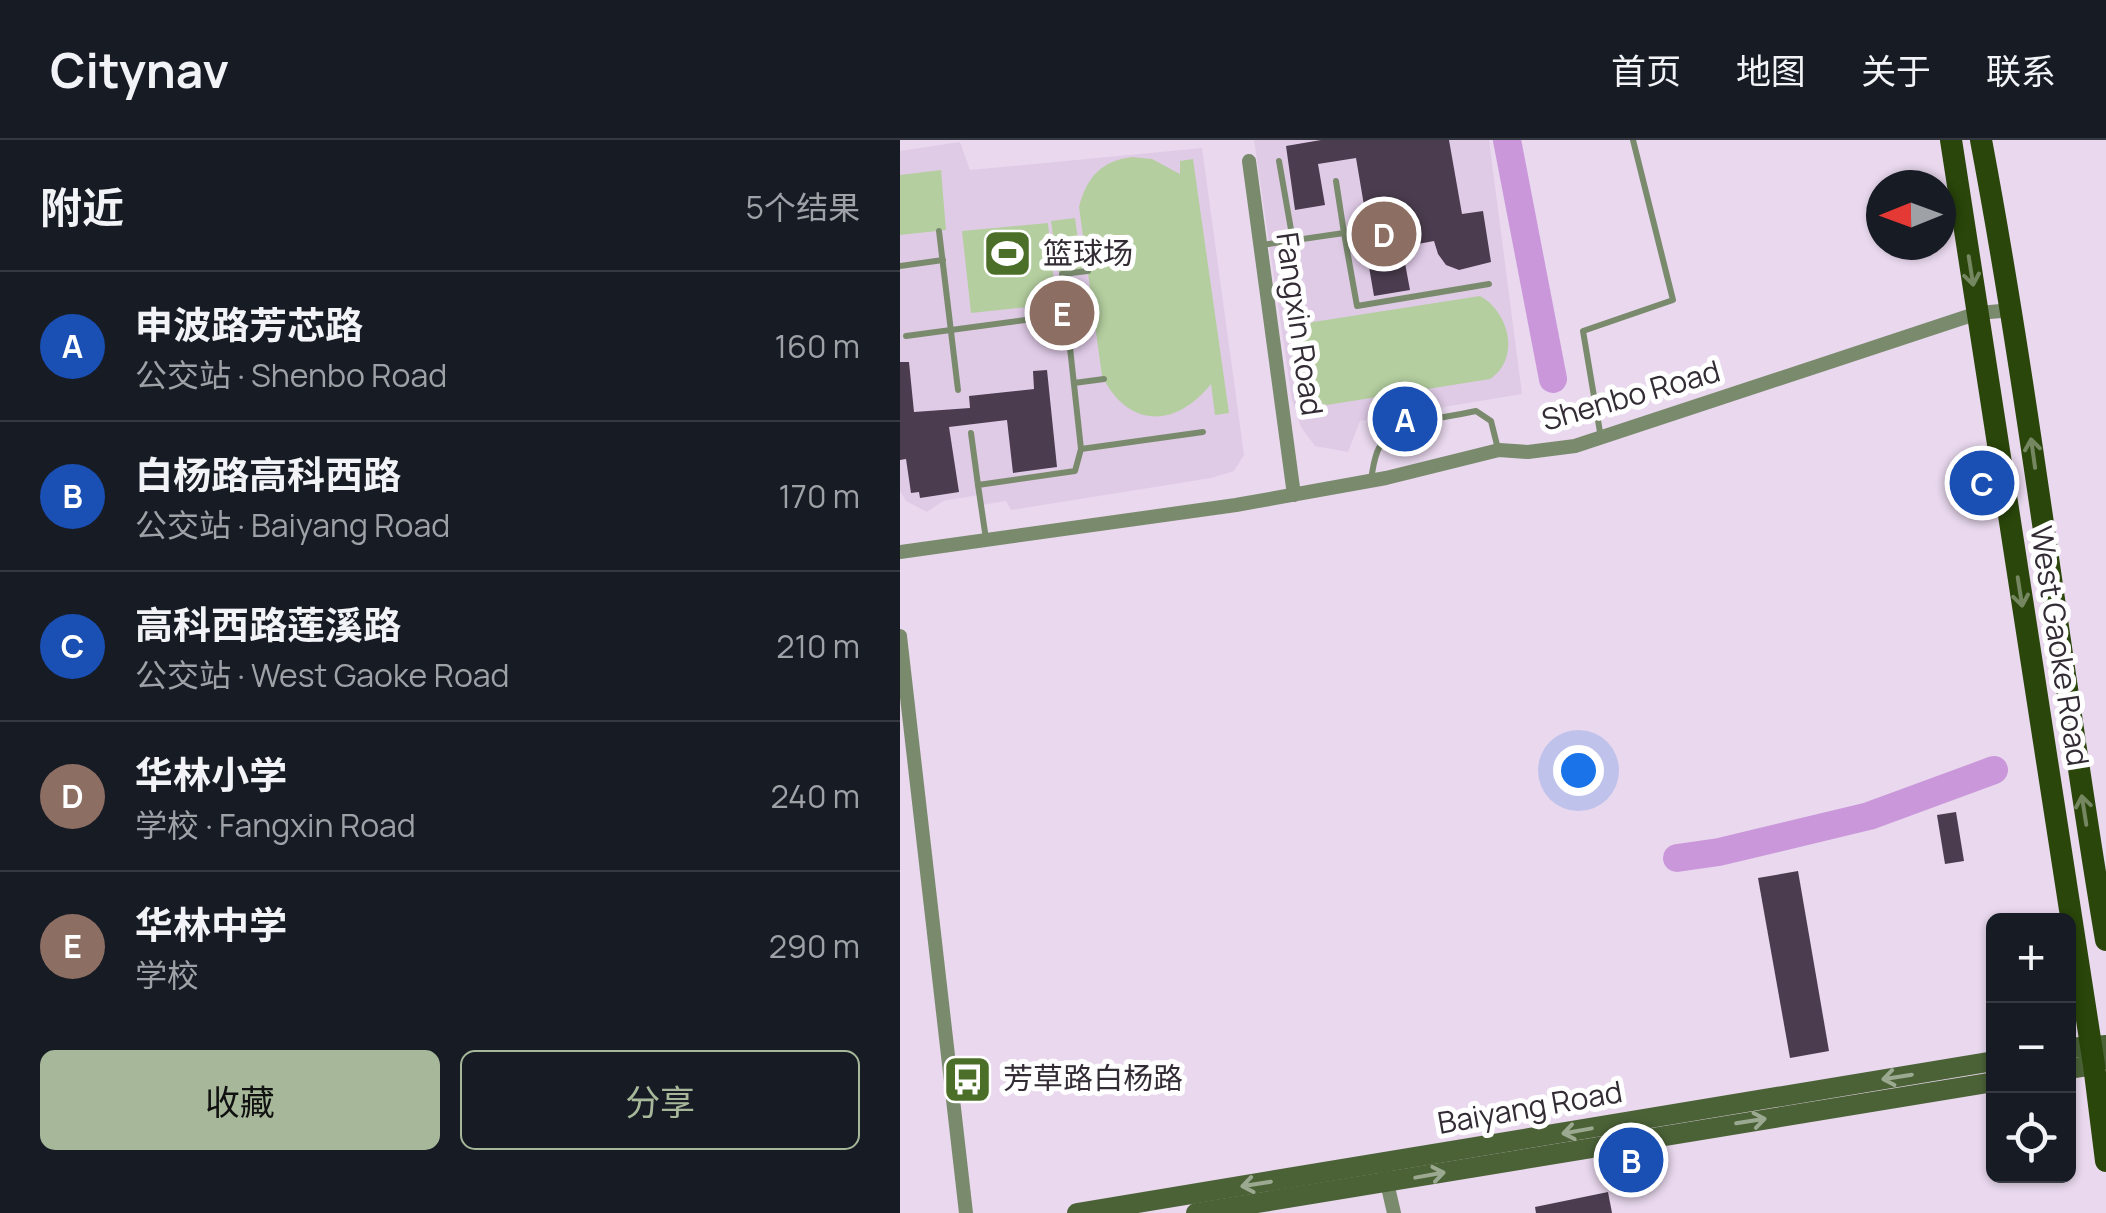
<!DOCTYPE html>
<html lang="zh">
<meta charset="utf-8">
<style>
body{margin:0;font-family:Manrope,"Noto Sans SC",sans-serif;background:#20242c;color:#f1f3f6}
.controls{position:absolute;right:30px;bottom:30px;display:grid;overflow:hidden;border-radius:15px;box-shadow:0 2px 8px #0004}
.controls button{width:90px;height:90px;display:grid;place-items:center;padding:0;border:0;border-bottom:2px solid #363941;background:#171b24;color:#f1f3f6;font:50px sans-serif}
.compass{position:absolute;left:966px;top:30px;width:90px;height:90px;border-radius:50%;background:#171b24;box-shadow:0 2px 8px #0004;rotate:269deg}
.you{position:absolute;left:678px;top:630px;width:35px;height:35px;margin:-25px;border:8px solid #fff;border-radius:50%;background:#1a73e8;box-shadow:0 0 0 15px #1a73e833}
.badge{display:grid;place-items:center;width:65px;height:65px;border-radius:50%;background:#a6b899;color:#fff;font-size:32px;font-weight:700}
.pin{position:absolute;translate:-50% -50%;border:5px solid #fff;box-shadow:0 2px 10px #0006}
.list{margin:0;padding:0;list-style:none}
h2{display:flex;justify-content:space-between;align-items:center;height:130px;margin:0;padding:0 40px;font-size:42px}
h2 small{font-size:32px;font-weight:400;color:#9ea1a6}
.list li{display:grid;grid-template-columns:65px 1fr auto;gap:30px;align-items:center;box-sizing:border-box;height:150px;padding:0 40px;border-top:2px solid #363941}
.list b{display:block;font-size:38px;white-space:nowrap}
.list p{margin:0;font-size:32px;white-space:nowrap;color:#9ea1a6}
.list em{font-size:32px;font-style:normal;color:#9ea1a6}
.actions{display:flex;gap:20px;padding:30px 40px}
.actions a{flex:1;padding:22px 0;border:2px solid #a6b899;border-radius:15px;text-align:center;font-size:35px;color:#a6b899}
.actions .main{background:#a6b899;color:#111}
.icon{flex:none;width:55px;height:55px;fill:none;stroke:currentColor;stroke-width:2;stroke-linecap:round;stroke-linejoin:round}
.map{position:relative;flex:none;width:1206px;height:1073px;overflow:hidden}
header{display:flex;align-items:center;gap:60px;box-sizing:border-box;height:140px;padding:0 50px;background:#171b24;border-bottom:2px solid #363941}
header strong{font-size:48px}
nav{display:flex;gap:55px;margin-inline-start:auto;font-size:35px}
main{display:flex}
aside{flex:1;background:#171b24}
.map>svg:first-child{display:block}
.built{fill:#e0cbe7}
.green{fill:#b4ce9f}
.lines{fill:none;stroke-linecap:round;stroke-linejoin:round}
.river{stroke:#ca98da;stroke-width:28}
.building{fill:#4b3d4f}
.service{stroke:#7a8b6d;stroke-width:6}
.minor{stroke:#7a8b6d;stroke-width:14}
.secondary{stroke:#4b6237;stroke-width:20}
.primary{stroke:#2a460a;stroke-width:22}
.oneway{stroke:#758760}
.oneway2{stroke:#9ca991}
.labels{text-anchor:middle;stroke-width:10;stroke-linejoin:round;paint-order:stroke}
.poi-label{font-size:30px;fill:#332c35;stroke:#fff;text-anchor:start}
.street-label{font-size:30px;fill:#332c35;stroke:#fff}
</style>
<header>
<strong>Citynav</strong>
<nav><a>首页</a><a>地图</a><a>关于</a><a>联系</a></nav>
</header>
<main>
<aside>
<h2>附近<small>5个结果</small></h2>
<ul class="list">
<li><span class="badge" style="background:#1a4fb4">A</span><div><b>申波路芳芯路</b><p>公交站 · Shenbo Road</p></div><em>160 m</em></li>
<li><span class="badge" style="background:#1a4fb4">B</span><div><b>白杨路高科西路</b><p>公交站 · Baiyang Road</p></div><em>170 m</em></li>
<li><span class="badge" style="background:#1a4fb4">C</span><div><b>高科西路莲溪路</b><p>公交站 · West Gaoke Road</p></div><em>210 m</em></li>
<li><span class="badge" style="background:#8d6e63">D</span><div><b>华林小学</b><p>学校 · Fangxin Road</p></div><em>240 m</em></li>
<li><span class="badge" style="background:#8d6e63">E</span><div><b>华林中学</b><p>学校</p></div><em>290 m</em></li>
</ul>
<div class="actions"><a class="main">收藏</a><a>分享</a></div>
</aside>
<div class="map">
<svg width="1206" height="1073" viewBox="0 0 1206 1073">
<rect width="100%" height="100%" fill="#e9d8ee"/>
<g class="built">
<path d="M354,0H589L622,254L460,281L448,312L415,306L401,287L392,260Z"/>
<path d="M60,2L70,30L302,8L344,315L334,331L311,338L111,370L106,361L82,365L78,355L43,361L27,372L6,361L0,351V11Z"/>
</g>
<g class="green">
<path d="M232,17L252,19L280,34V21L293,19L329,273L315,275L311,244C275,289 228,288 202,236L179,67C187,37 201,21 232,17Z"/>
<path d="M41,30L46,90L0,95V35Z"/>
<path d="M175,78L182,129L158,132L151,81Z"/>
<path d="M148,83L156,164L71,173L62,91Z"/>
<path d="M580,156C609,172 621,218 590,239L427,265C389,255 380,203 413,182Z"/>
</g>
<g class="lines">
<g class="river">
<path d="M607,0L653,239"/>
<path d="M777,718L819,712L969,676L1094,630"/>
</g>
</g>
<g class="building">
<path d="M421,0H549L562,74L583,71L591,122L559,130L546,125L538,114L534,101L502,107L510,150L474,156L463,92L468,89L456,18L418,24L425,65L395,70L386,6Z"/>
<path d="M0,222H9L14,272L70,268L69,256L134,249L133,231L147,230L157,327L113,333L107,280L49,287L59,352L20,358L19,352L11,353L6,319L0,320Z"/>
<path d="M1056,672L1064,721L1045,724L1037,675Z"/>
<path d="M898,731L929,911L890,918L858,738Z"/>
<path d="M708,1052L712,1073H636L635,1067Z"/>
</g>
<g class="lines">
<g class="service">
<path d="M379,21L393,101"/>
<path d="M39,91L58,250"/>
<path d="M444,93L457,166L589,144"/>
<path d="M362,105L444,93L436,41"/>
<path d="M0,126L43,120"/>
<path d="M6,196L193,171"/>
<path d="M174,243L204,239"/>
<path d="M71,293L78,345"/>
<path d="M701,298L683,191L773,160L733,0"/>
<path d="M181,309L162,134L188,131"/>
<path d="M471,339C473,329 474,317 479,308C496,279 547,278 576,271L591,281L598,309"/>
<path d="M86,399L78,345L175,331L181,309L303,292"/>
</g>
<g class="minor">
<path d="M349,21L394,355"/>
<path d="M0,412L336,365L486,338L599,310L628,312L675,306L1078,173L1113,170"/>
<path d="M0,496L66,1073"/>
<path d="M485,1034L494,1073"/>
</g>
<g class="secondary">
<path d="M1168,908L1206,905"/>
<path d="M1168,929L1194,925L1206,917"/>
<path d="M177,1073L1094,921"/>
<path d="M296,1073L1094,942"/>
</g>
<g class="primary">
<path d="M1051,0L1194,925L1206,1021"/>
<path d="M1081,0C1131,265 1161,534 1206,800"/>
</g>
</g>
<defs><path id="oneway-shaft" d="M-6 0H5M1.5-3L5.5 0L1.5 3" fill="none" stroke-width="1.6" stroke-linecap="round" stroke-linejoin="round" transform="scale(2.5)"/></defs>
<g class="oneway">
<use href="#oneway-shaft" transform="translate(1071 131) rotate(81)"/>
<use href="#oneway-shaft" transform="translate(1133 313) rotate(-98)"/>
<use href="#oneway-shaft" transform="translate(1120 452) rotate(81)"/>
<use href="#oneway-shaft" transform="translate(1184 670) rotate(-99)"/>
</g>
<g class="oneway2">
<use href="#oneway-shaft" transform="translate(997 937) rotate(171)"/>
<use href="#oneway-shaft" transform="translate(851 981) rotate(-9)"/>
<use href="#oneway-shaft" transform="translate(677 991) rotate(170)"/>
<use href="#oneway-shaft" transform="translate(530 1035) rotate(-10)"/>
<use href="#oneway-shaft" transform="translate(356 1044) rotate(171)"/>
</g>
<defs>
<symbol id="stadium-square" viewBox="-11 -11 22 22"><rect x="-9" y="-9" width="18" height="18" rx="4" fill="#4b6f28" stroke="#fff"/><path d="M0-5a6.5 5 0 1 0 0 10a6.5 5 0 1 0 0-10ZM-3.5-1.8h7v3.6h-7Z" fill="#fff"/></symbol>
<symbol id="bus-square" viewBox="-11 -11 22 22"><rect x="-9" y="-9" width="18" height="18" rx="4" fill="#4b6f28" stroke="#fff"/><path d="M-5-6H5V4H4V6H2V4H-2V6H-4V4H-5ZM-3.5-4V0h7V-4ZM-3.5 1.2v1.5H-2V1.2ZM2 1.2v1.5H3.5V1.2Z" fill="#fff"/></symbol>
</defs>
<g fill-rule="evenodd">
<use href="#stadium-square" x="80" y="86" width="55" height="55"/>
<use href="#bus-square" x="40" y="912" width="55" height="55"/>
</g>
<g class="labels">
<g class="poi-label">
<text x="143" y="124">篮球场</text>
<text x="103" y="949">芳草路白杨路</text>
</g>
<g class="street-label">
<text transform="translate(399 184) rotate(82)" y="10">Fangxin Road</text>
<text transform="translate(731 256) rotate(-16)" y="10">Shenbo Road</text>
<text transform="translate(1159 506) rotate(81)" y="10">West Gaoke Road</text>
<text transform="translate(630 968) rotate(-10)" y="10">Baiyang Road</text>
</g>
</g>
</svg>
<div class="controls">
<button>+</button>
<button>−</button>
<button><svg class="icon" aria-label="locate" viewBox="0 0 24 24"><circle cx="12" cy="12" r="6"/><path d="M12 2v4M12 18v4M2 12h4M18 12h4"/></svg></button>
</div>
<svg class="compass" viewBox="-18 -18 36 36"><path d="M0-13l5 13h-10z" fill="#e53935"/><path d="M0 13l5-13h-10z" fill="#9ea1a6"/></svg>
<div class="you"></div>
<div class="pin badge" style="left:505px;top:279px;background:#1a4fb4">A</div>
<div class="pin badge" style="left:731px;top:1020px;background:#1a4fb4">B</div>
<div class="pin badge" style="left:1082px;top:343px;background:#1a4fb4">C</div>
<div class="pin badge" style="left:484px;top:94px;background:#8d6e63">D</div>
<div class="pin badge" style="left:162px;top:173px;background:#8d6e63">E</div>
</div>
</main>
